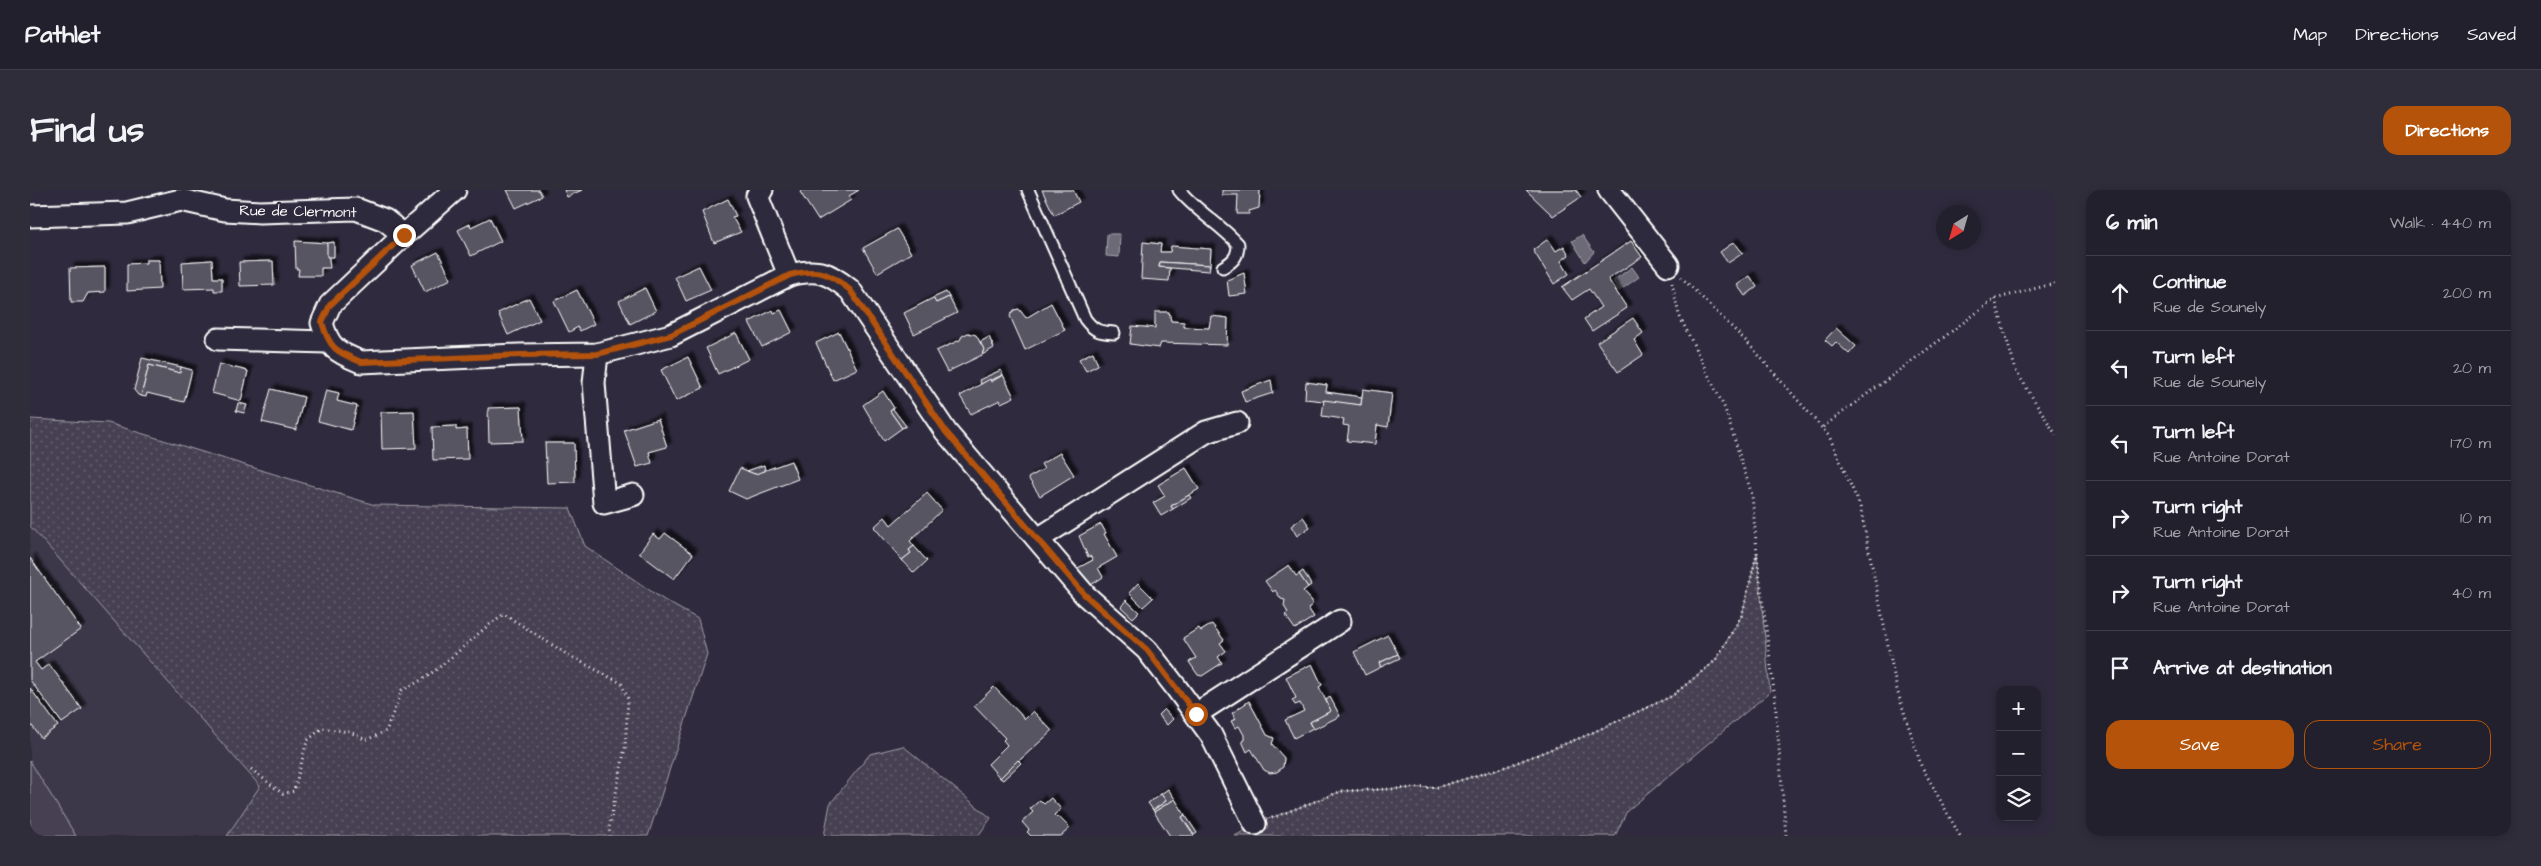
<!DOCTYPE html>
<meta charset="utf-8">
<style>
body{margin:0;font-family:"Architects Daughter",sans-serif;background:#2f2d3a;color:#f1f3f6}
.controls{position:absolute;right:15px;bottom:15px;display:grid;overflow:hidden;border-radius:10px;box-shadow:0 2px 8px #0003}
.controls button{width:45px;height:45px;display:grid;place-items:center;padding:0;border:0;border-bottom:1px solid #403e4a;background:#23202e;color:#f1f3f6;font:25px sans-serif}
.compass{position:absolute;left:1906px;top:15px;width:45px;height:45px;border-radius:50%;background:#23202e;box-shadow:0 2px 8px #0003;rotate:217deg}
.stop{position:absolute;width:15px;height:15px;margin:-11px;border:4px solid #b45309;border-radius:50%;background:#fff}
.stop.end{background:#b45309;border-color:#fff;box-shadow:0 1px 5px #0008}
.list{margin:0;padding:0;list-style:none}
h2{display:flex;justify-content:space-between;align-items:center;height:65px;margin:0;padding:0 20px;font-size:21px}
h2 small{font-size:16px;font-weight:400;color:#a3a3aa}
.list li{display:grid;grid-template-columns:32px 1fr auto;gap:15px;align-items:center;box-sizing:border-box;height:75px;padding:0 20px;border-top:1px solid #403e4a}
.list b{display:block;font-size:19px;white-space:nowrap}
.list p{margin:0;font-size:16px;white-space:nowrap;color:#a3a3aa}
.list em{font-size:16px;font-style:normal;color:#a3a3aa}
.actions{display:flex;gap:10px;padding:15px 20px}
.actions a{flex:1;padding:11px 0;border:1px solid #b45309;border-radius:15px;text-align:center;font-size:18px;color:#b45309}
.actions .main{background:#b45309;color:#fff}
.icon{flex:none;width:28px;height:28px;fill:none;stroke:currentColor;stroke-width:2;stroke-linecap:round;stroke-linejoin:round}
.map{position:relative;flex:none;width:2026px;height:646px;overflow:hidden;border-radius:15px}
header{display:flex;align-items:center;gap:30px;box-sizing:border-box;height:70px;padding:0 25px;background:#23202e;border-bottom:1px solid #403e4a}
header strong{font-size:24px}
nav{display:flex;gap:28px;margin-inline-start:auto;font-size:18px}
.intro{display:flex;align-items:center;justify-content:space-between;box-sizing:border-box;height:120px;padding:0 30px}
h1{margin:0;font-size:35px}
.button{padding:12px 22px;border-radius:15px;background:#b45309;color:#fff;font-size:18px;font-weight:700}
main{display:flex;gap:30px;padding:0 30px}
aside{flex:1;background:#23202e;border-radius:15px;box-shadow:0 2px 8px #0003}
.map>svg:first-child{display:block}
.built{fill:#3c3749}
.grass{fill:url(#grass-dots);stroke:#a2a0a8}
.garden{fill:#464152;stroke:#a2a0a8}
.water{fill:#6d6a77;stroke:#a7a6ad}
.building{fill:#595564;stroke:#fff;filter:url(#shadow)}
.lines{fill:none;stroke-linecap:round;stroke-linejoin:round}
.service-casing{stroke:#fff;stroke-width:15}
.minor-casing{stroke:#fff;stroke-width:25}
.path{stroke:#fff;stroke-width:3;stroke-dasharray:1 4;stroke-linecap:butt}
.service{stroke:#2f2a3d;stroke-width:11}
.minor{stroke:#2f2a3d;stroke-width:21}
.route{stroke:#b45309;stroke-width:6}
.labels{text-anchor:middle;stroke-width:4;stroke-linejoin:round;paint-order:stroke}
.street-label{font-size:15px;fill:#fff;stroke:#2f2a3d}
</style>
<header>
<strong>Pathlet</strong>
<nav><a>Map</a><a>Directions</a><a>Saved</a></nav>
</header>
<div class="intro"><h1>Find us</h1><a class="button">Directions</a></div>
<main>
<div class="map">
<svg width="2026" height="646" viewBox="0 0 2026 646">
<defs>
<pattern id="grass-dots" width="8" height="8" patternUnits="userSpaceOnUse" patternTransform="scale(1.25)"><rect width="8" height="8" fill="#464152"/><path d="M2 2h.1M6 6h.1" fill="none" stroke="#625e6c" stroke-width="1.8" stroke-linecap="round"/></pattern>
<filter id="shadow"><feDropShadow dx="4.5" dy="-4.5" stdDeviation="1" flood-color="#0009"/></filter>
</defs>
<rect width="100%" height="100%" fill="#2f2a3d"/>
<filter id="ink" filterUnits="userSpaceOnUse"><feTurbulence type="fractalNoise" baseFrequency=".02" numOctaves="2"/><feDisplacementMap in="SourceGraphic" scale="10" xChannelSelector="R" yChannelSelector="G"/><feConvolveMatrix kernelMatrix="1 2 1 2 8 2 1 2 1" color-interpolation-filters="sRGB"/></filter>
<g filter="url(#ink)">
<path class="built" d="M0,336L230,596L197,646H0Z"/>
<g class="grass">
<path d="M0,229L78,233L345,315L540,318L555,356L634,410L668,429L677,464L618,646H197L230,596L0,336Z"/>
<path d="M1727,363L1740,502L1597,621L1585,646H1205L1225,634L1312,601L1408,597L1478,576L1555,546L1642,506L1685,471L1712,425Z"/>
<path d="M873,556L961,628L948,646H794L800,614L840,564Z"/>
</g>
<path class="garden" d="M0,571L46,646H0Z"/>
<g class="water">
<path d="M1077,44H1090L1089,67L1076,66Z"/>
<path d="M1552,45L1564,62L1555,72L1542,51Z"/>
<path d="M1602,77L1609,87L1589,101L1583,91Z"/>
</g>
<g class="building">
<path d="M477,0H509L512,6L486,18Z"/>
<path d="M534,0H552L537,7Z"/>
<path d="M773,0H829L819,6L821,10L788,30L770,2Z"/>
<path d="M1012,0H1043L1049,12L1024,25Z"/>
<path d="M1192,0H1230L1229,18L1219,21V24H1207L1208,5H1192Z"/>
<path d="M1496,0H1546L1551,7L1523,26Z"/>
<path d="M698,9L706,26L702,27L711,42L684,53L672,22Z"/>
<path d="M460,28L471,51L441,66L428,40L440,34L441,37Z"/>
<path d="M867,39L881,63L847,83L833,58Z"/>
<path d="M1518,49L1526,61L1534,56L1539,65L1531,71L1539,84L1524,94L1503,60Z"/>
<path d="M265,51L297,53L300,78H291V86H268L269,79H266Z"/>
<path d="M1601,51L1612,67L1578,89L1597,118L1562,141L1554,129L1571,117L1559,99L1542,110L1532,97Z"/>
<path d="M304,52V67H297V53Z"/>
<path d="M1113,52L1131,54L1130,62H1140L1141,56L1181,59L1180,75L1130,72L1129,77L1140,78L1139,91L1111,89Z"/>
<path d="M1704,52L1713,63L1698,73L1690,62Z"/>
<path d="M408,62L421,89L395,102L382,75Z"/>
<path d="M116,70H129L130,99L97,101V74L116,73Z"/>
<path d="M182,70L183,88H192V101H184V98L153,99L152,72Z"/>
<path d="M243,71L244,95L210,96L209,72Z"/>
<path d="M1130,72L1180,75L1179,81L1129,77Z"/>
<path d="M669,76L681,100L656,111L645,87Z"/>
<path d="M75,77V102L58,103L53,112H41L40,78Z"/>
<path d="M1214,83L1217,104L1199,106L1197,90Z"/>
<path d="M1720,86L1727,97L1715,106L1707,95Z"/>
<path d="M615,98L626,121L600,134L589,111Z"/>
<path d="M547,100L564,134L550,141L548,137L539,142L524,111Z"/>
<path d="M916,102L919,107L906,113L903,108Z"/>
<path d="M919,107L927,123L884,144L874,123L903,108L906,113Z"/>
<path d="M499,108L510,130L478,145L468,123Z"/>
<path d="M1021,113L1035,140L995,160L980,126L984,120L989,119L996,128Z"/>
<path d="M743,120L744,123L751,120L762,142L732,157L719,132Z"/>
<path d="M1125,122H1139L1141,131L1154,132V137L1179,138L1181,126L1198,128L1197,155L1131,153L1129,158L1100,154L1102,136L1125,138Z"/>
<path d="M1603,128L1613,143L1604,150L1613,165L1588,182L1567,152Z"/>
<path d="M1806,138L1826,156L1819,164L1806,152L1802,156L1795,150Z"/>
<path d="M809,142L827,179L803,190L786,153Z"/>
<path d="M706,143L719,169L688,184L676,158Z"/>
<path d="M938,143L946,145L954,159L952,165L917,182L906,161L930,150L932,146Z"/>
<path d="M959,147L964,158L952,165L954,159L950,152Z"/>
<path d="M1063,162L1068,175L1056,181L1049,169Z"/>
<path d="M658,167L673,198L646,211L631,180Z"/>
<path d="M112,168L151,177L150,183L119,175L111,206L108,205L104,200Z"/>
<path d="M189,174L218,181L211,211L182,203Z"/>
<path d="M119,175L150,183L151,177L162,180L154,212L117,203L116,207L111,206Z"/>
<path d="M971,180L973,185L951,194L949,190Z"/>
<path d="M973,185L984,207L971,213L970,210L941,224L930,206L960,189L961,192Z"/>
<path d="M1241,190L1243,203L1215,212L1211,201Z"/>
<path d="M1276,192L1297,195L1296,202L1332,207L1331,215L1275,209Z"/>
<path d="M241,199L274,207L266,240L232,232Z"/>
<path d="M1333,199L1362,203L1358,237L1347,235L1345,254L1317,251L1319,236L1313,235L1314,229L1292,226L1294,210L1331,215Z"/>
<path d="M296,200L309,203L307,211L327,216L321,240L288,231Z"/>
<path d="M853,201L864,218L860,221L872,238L854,251L833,215Z"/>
<path d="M208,213L217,215L214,223L206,221Z"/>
<path d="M491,217L493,251L459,252L458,218Z"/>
<path d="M863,219L876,236L872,238L860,221Z"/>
<path d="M384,221L386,258L352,259L351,222Z"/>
<path d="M628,229L637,257L619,262L622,273L607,277L594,240Z"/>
<path d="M426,236V240L437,239L438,269L403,270L402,237Z"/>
<path d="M515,253H544L545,292L517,293Z"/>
<path d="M1030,263L1044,285L1010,306L998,288L1014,279L1011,274Z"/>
<path d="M761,271L768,289L716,309L699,301L710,278L725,284Z"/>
<path d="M734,275L735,281L725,284L717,281Z"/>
<path d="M1156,278L1169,299L1141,316L1143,319L1131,326L1123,313L1135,306L1128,295Z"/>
<path d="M897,303L912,320L880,351L884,356L879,360L881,363L872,370L844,337L855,327L861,335Z"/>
<path d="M1159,305L1161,308L1143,319L1141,316Z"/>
<path d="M1273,327L1280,337L1267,346L1261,336Z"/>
<path d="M1071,334L1076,343L1074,344L1087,367L1068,378L1073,387L1061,395L1046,379L1063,370L1060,366L1058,367L1049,346Z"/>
<path d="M635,343L663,364L644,389L609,363L623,344L630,349Z"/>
<path d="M884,356L897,371L884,383L872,370L881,363L879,360Z"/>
<path d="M0,368L51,439L5,472L11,480L19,474L52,519L32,533L0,490Z"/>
<path d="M1259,375L1266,386L1269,384L1278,397L1273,401L1282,411V415L1278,418L1284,427L1265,439L1255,425L1258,423L1254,416L1255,410L1251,409L1245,400L1243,402L1235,391Z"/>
<path d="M1273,381L1281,395L1278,397L1269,384Z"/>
<path d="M1108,393L1123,408L1113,417L1099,403Z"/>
<path d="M1096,410L1109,422L1103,428L1091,417Z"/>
<path d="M1182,434L1194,450L1190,453L1196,461L1188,467L1192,473L1172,486L1168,485L1159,472L1166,468L1153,448L1169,438L1171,441Z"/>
<path d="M1358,445L1368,464L1349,473L1351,477L1335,485L1324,462Z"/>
<path d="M1368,464L1370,468L1351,477L1349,473Z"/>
<path d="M1282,474L1292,495L1289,497L1301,521L1280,532L1283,538L1264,548L1255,530L1274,521L1270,513L1265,515L1262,510L1266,508L1256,487Z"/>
<path d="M964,497L995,529L1003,521L1022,541L970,588L958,574L977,555L973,550L975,548L944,516Z"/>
<path d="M0,498L28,536L11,548L0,533Z"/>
<path d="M1300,507L1310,526L1284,539L1280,532L1301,521L1296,510Z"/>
<path d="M1219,511L1237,545L1244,548L1242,554L1254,568L1253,577L1247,582L1240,583L1234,580L1221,559L1217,562L1212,551L1214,550V545L1209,536L1205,538L1201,531L1206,529L1202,523Z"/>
<path d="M1134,519L1143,529L1137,535L1128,525Z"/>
<path d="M988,570L991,573L973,590L970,588Z"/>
<path d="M1138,599L1145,609L1124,622L1123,620L1136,611L1131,604Z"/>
<path d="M1131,604L1136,611L1123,620L1118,613Z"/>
<path d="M1021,608L1031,619L1024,625L1027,628L1028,626L1040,638L1031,646H1001L997,642L999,640L992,632L1003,622L1000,619L1010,610L1014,614Z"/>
<path d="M1145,609L1155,625L1152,627L1164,645L1162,646H1140L1124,622Z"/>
<path d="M1155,625L1167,643L1164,645L1152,627Z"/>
</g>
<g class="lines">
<defs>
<g id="service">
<path d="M998,0L1055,129C1064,141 1069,142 1084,143"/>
<path d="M1149,0C1166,21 1190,34 1208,54C1208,66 1204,71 1193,77"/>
</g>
<g id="minor">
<path d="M732,0L727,6L759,85C788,78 798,82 820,100L916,242L1055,405L1117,460L1145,496L1181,545L1225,634"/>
<path d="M1579,0L1638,75"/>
<path d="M0,26L97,23L151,10L195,20L230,22L326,19L355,30L374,45L425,0"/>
<path d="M374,45L300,115L292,133C299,158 306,162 331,172L489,165L567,164L641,145L759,85"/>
<path d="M188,149L297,152"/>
<path d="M567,164L564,193L574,313L603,305"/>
<path d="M1008,349L1176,242L1207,233"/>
<path d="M1166,524L1310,431"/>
</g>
</defs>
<use href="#service" class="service-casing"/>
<use href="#minor" class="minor-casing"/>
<g class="path">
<path d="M1651,87L1717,152L1799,246L1830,316L1867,500L1891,575L1930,646"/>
<path d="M1965,109L1986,181L2026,245"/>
<path d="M1793,237L1965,109L2026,93"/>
<path d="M1727,366L1745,509L1756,646"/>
<path d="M221,579L253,604L264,601L277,551L292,538L320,542L336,550L356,541L372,500C412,483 439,447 474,424L538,465L591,493L598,509L595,558L579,638L580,646"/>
<path d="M1242,628L1312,601L1408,597L1478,576L1555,546L1642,506L1685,471L1712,425L1727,363L1722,305L1695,219L1649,125L1642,93"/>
</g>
<use href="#service" class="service"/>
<use href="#minor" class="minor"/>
</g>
</g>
<g class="lines" filter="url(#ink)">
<path class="route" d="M374,45L300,115L292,132C299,158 306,162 331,172L489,165L567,164L641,145L760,85C788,78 798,82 820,100L916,242L1055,405L1117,460L1166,524"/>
</g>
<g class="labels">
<g class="street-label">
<text transform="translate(268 21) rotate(1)" y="5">Rue de Clermont</text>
</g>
</g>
</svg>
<div class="controls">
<button>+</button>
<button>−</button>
<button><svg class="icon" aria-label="layers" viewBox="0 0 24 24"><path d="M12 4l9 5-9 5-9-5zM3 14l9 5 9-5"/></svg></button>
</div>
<svg class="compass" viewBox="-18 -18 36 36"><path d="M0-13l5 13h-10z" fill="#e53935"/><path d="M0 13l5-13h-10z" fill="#a3a3aa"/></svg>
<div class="stop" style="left:1166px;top:524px"></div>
<div class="stop end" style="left:374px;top:45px"></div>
</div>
<aside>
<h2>6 min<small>Walk · 440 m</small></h2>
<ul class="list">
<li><svg class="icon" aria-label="ahead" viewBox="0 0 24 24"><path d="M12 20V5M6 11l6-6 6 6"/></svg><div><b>Continue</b><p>Rue de Sounely</p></div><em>200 m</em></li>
<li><svg class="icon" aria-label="left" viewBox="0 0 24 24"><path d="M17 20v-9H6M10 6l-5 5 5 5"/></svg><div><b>Turn left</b><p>Rue de Sounely</p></div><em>20 m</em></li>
<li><svg class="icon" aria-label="left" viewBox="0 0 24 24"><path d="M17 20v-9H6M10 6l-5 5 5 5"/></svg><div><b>Turn left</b><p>Rue Antoine Dorat</p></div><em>170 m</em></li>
<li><svg class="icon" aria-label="right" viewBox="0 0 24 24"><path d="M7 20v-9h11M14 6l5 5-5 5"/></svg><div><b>Turn right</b><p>Rue Antoine Dorat</p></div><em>10 m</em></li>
<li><svg class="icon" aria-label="right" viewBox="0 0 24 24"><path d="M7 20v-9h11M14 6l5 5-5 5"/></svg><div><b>Turn right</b><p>Rue Antoine Dorat</p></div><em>40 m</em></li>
<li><svg class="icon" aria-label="arrive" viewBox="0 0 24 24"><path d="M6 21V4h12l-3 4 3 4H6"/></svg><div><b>Arrive at destination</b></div></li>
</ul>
<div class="actions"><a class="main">Save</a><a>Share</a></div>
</aside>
</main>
